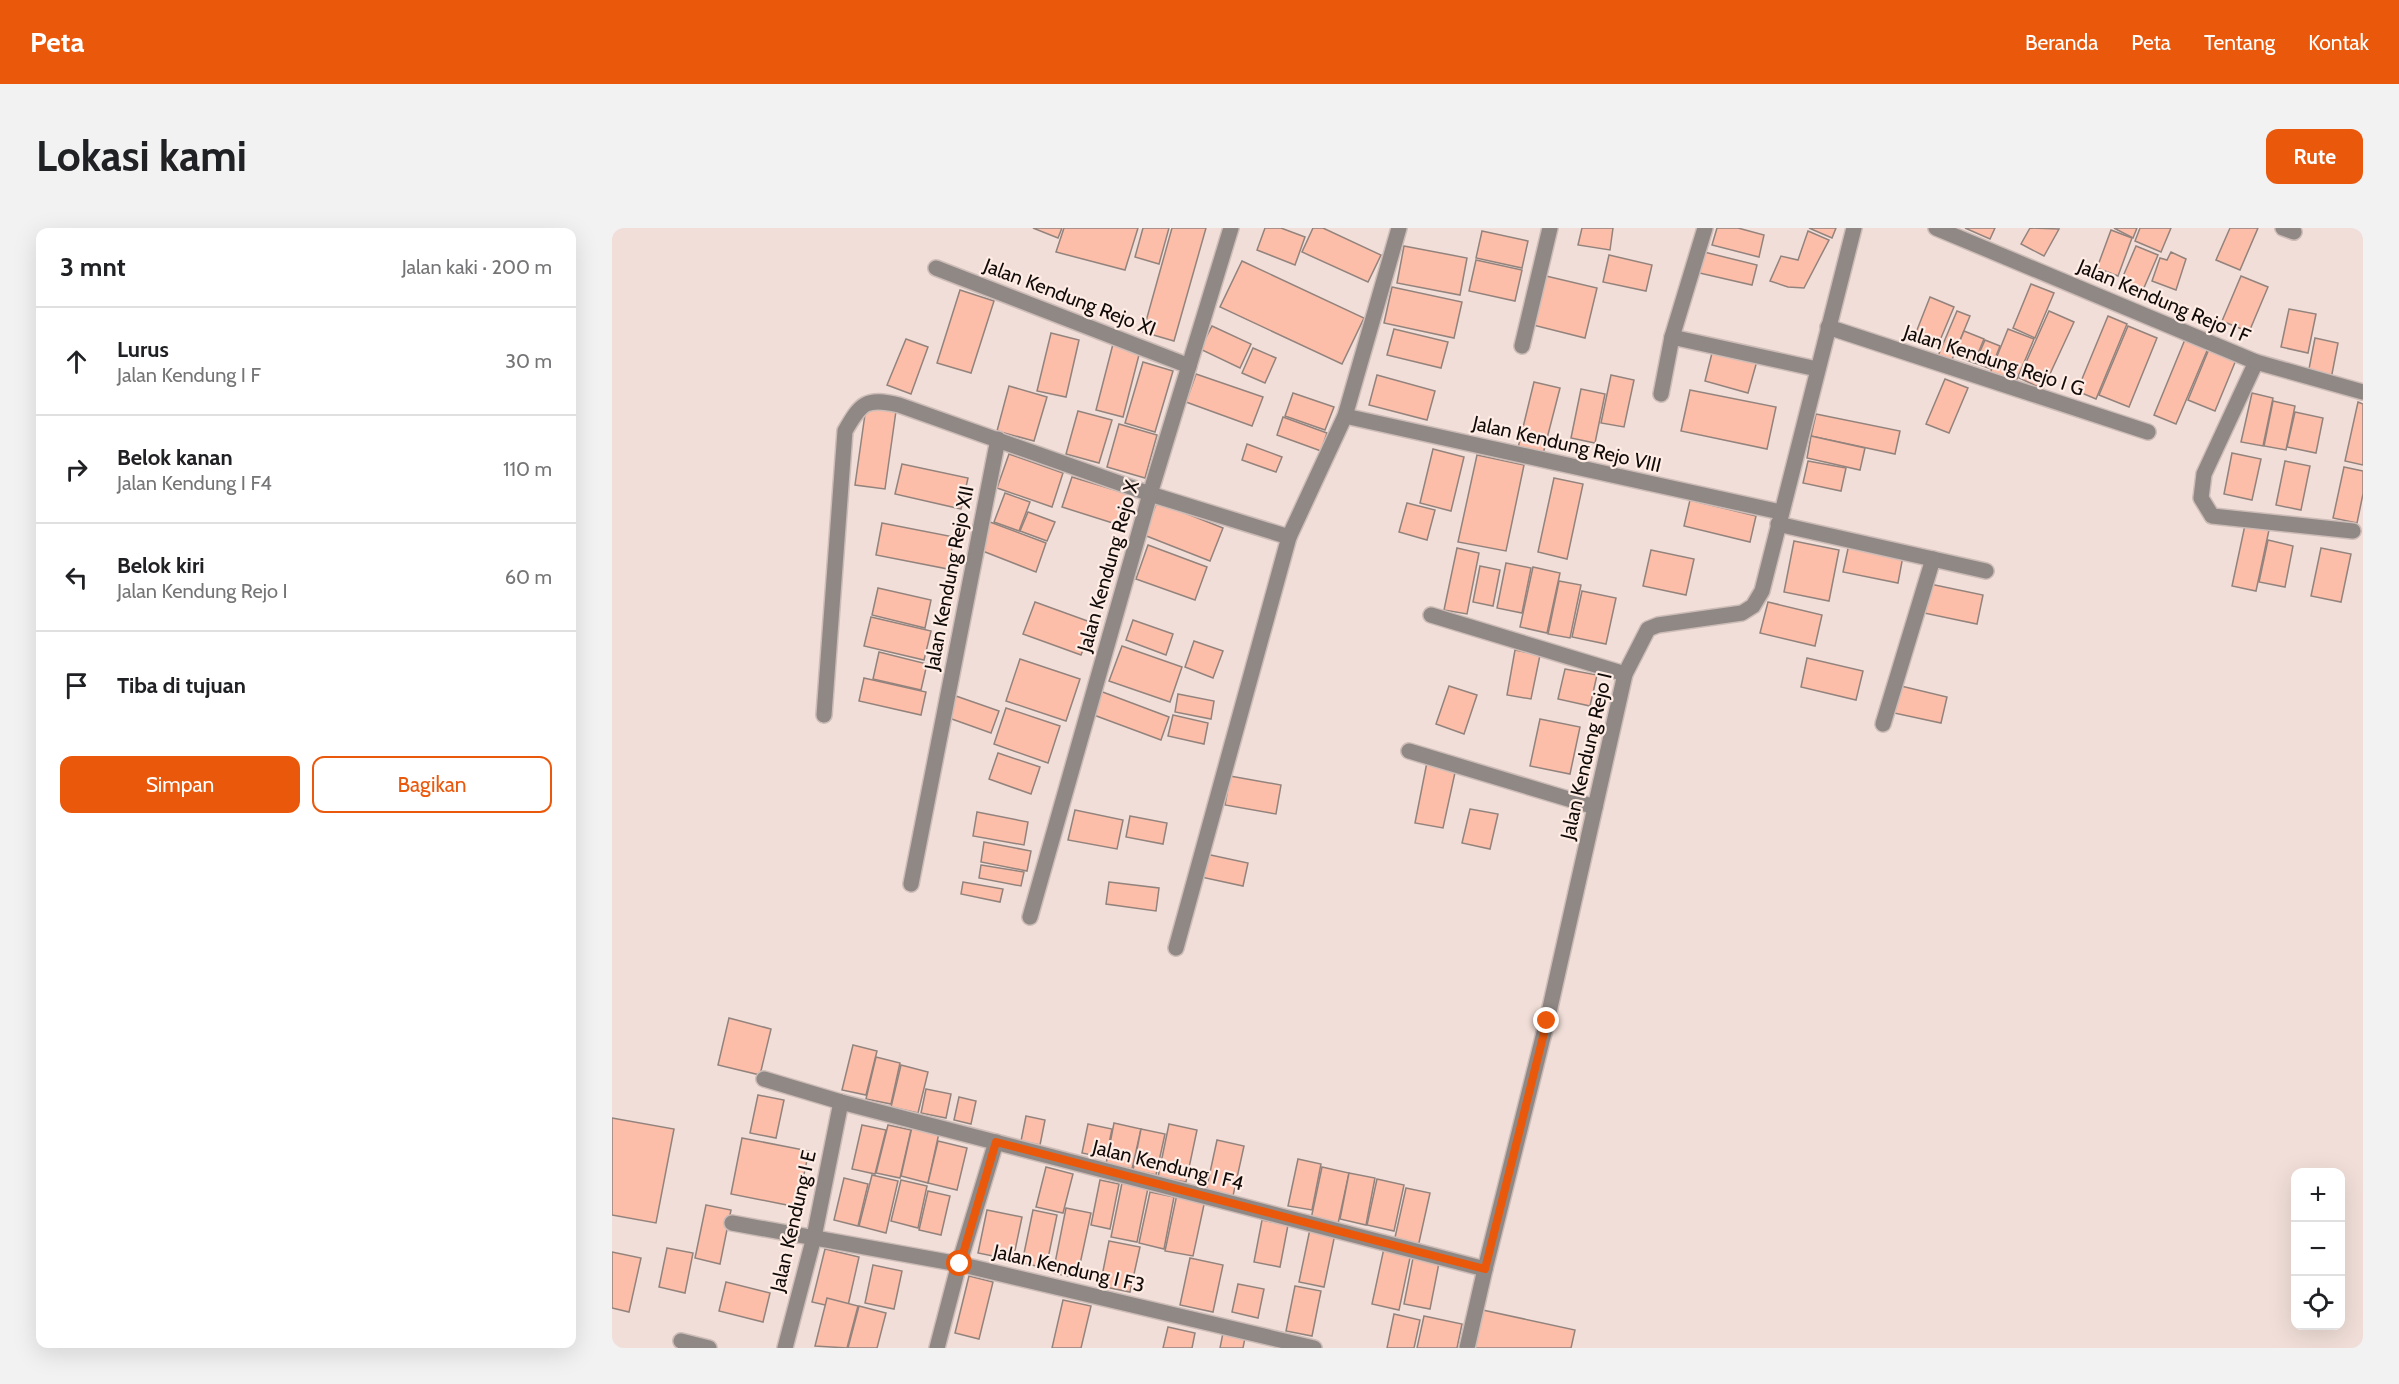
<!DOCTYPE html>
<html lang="id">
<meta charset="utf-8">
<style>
body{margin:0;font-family:Cabin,sans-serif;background:#f2f2f2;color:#202124}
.controls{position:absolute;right:18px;bottom:18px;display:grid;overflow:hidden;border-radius:12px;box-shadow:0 6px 24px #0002}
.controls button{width:54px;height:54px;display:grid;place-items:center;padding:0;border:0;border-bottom:2px solid #e0e0e0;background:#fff;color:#202124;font:30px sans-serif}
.stop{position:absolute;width:18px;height:18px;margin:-14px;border:4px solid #ea580c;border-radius:50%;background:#fff}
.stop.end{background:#ea580c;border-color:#fff;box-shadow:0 2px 6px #0008}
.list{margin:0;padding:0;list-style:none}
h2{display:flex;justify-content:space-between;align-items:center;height:78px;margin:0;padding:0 24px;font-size:26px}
h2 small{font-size:20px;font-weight:400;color:#757577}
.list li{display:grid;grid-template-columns:39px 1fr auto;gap:18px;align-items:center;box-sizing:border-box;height:108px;padding:0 24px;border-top:2px solid #e0e0e0}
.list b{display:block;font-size:22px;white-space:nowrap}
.list p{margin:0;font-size:20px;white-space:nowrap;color:#757577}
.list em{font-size:20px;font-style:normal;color:#757577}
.actions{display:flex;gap:12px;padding:18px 24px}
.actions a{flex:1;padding:14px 0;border:2px solid #ea580c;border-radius:12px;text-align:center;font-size:21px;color:#ea580c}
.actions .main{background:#ea580c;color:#fff}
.icon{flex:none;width:33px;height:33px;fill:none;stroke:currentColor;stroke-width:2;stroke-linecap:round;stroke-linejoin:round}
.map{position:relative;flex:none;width:1751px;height:1120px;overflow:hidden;border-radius:12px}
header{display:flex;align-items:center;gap:36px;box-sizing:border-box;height:84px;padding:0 30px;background:#ea580c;color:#fff}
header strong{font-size:28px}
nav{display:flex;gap:33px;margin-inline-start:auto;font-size:21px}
.intro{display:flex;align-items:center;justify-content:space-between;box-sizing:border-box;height:144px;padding:0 36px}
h1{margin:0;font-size:42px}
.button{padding:15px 27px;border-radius:12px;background:#ea580c;color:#fff;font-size:21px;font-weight:700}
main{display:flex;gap:36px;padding:0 36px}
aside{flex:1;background:#fff;border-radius:12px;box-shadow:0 6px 24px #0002}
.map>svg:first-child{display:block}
.building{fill:#fcbda9;stroke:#93837d;stroke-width:1.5}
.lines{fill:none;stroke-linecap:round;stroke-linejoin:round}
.minor-casing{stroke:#cdbcb7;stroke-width:18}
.minor{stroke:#8f8885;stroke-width:15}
.route{stroke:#ea580c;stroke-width:8}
.labels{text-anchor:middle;stroke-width:4.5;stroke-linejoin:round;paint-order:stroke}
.street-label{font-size:20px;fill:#100b09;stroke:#feece5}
</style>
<header>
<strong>Peta</strong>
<nav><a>Beranda</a><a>Peta</a><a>Tentang</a><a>Kontak</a></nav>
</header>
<div class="intro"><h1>Lokasi kami</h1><a class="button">Rute</a></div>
<main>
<aside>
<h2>3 mnt<small>Jalan kaki · 200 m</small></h2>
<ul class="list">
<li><svg class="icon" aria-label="ahead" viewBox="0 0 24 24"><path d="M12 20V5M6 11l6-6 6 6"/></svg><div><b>Lurus</b><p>Jalan Kendung I F</p></div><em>30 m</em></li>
<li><svg class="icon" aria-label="right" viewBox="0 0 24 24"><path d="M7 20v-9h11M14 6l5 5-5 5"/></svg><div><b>Belok kanan</b><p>Jalan Kendung I F4</p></div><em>110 m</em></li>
<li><svg class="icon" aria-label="left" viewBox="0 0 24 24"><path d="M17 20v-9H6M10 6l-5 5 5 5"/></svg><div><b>Belok kiri</b><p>Jalan Kendung Rejo I</p></div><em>60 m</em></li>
<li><svg class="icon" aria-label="arrive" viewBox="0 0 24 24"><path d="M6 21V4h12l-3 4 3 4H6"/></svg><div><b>Tiba di tujuan</b></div></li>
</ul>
<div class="actions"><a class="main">Simpan</a><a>Bagikan</a></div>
</aside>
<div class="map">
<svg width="1751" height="1120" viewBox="0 0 1751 1120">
<rect width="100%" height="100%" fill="#f1ded8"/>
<g class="building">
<path d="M421,0H450L446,10Z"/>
<path d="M452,0H526L513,42L444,24Z"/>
<path d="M531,0H557L547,36L523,29Z"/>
<path d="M560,0H594L562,113L531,104Z"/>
<path d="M653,0H669L693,9L683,37L645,22Z"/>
<path d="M701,0H711L769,27L756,54L690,24Z"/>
<path d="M970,0H1001L998,22L966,17Z"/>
<path d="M1105,0H1126L1152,7L1147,29L1100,17Z"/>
<path d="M1197,0H1224L1220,10Z"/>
<path d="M1353,0H1383L1378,11Z"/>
<path d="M1418,0L1447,1L1432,28L1409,16Z"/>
<path d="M1502,0H1525L1521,10Z"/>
<path d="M1528,0H1559L1549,24L1523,13Z"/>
<path d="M1618,0H1646L1628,42L1604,32Z"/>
<path d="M1499,2L1520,10L1506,48L1485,40Z"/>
<path d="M870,3L916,13L910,40L864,30Z"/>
<path d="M1196,3L1217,12L1192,60L1176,59L1158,53L1169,28L1186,32Z"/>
<path d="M792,18L855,30L848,67L785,55Z"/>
<path d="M1524,18L1546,27L1531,62L1509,53Z"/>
<path d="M1088,23L1145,37L1140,57L1083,44Z"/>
<path d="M1559,24L1574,31L1564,62L1540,53L1548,30L1555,32Z"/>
<path d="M997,27L1040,37L1034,63L991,54Z"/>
<path d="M864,32L910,42L903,73L857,63Z"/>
<path d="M630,33L752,90L730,136L608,79Z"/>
<path d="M934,48L985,60L973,110L921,97Z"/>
<path d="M1629,48L1656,59L1637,104L1610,93Z"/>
<path d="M1419,56L1442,65L1423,110L1401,100Z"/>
<path d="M780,59L850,74L842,110L772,95Z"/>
<path d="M348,62L382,73L359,145L325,135Z"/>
<path d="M1318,69L1342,79L1326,117L1303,107Z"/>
<path d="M1677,81L1704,86L1696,125L1669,119Z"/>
<path d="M1345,83L1358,88L1339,134L1326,128Z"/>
<path d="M1437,83L1462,94L1431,161L1407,150Z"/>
<path d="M1496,88L1515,96L1484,171L1465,163Z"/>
<path d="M600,98L639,116L628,140L588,121Z"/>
<path d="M1516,98L1545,110L1517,179L1487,167Z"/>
<path d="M782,101L836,114L829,140L775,127Z"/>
<path d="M1396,101L1422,111L1402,158L1377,148Z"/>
<path d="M1352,103L1372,111L1362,135L1342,127Z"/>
<path d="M439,105L467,112L454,169L425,163Z"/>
<path d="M1574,109L1597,118L1564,196L1542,187Z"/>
<path d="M1703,110L1726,115L1719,151L1696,146Z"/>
<path d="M294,111L316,119L299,166L275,157Z"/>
<path d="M1373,112L1388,118L1379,141L1363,135Z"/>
<path d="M501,116L528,123L511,189L484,182Z"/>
<path d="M641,120L664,130L653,155L630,145Z"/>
<path d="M1101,121L1145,133L1136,165L1093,153Z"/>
<path d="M1597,121L1624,132L1603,183L1576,172Z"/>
<path d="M531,134L561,143L543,204L513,195Z"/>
<path d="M584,146L651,169L640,198L574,174Z"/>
<path d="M765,147L823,163L815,192L757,177Z"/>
<path d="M999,147L1022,152L1012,199L989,195Z"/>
<path d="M1333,151L1356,160L1337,205L1314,196Z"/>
<path d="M922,154L948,160L931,226L906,220Z"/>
<path d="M397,158L435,169L422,213L385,203Z"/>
<path d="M969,161L993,166L983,215L959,210Z"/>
<path d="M1078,162L1164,179L1155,221L1069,203Z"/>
<path d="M681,165L722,179L713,202L673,188Z"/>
<path d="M1640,165L1661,170L1651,218L1629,214Z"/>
<path d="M1661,173L1683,178L1674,222L1652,218Z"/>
<path d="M1746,174L1751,176V237L1733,233Z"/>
<path d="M254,179L284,183L273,261L243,257Z"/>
<path d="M466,183L500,192L487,235L454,226Z"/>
<path d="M1683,184L1711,190L1704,225L1675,219Z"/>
<path d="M1204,186L1288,203L1283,226L1199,208Z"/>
<path d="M671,189L715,205L709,223L665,207Z"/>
<path d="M507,196L545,207L533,250L495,239Z"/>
<path d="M1199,208L1253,220L1248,242L1195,230Z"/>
<path d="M635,216L670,229L664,244L630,232Z"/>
<path d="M821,221L852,229L839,283L808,275Z"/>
<path d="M1620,225L1649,231L1640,272L1612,266Z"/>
<path d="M397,226L451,245L440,279L385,260Z"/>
<path d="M865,227L912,237L894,323L846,314Z"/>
<path d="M1196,233L1234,240L1229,263L1191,255Z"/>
<path d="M1673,233L1698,238L1689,282L1664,277Z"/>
<path d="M290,236L356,250L349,281L283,266Z"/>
<path d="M1732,239L1751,243V266L1745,295L1721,290Z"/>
<path d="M460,249L516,266L507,297L450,279Z"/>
<path d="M942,250L971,256L955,331L926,324Z"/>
<path d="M393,265L418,274L407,303L382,294Z"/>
<path d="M1078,272L1144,288L1138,314L1072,298Z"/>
<path d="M545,274L611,300L598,333L532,307Z"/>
<path d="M795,275L823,282L815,312L787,304Z"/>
<path d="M416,284L443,294L435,313L408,303Z"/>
<path d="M378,294L434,315L424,344L368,322Z"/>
<path d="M270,295L342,309L336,341L264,327Z"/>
<path d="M1633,297L1657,302L1644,363L1620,358Z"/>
<path d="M1656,312L1681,318L1673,359L1647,354Z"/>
<path d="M1182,313L1227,322L1217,373L1172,364Z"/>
<path d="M1237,316L1291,328L1286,355L1231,344Z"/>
<path d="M536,317L595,339L583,372L524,351Z"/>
<path d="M845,320L867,325L855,386L832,382Z"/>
<path d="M1709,320L1739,326L1729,374L1699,368Z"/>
<path d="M1039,322L1082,331L1074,367L1031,358Z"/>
<path d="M894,335L919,340L910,385L885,380Z"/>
<path d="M868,338L888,342L881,378L861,374Z"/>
<path d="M921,339L948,345L935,405L908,399Z"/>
<path d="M947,353L969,357L958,410L936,406Z"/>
<path d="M1318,356L1371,367L1365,396L1312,385Z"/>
<path d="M266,360L319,372L313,400L260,387Z"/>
<path d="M970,363L1004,370L994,416L960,409Z"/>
<path d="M423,374L481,395L469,427L411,406Z"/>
<path d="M1156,374L1210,387L1203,418L1148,405Z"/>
<path d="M259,389L319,403L312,432L252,418Z"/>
<path d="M521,392L561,406L554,427L514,412Z"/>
<path d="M582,413L611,423L601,450L573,439Z"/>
<path d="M510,418L570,439L558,474L497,453Z"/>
<path d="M903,422L928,427L919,471L895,467Z"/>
<path d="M267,424L315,436L309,462L261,451Z"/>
<path d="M1195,430L1251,443L1244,472L1189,459Z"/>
<path d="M408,431L468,451L454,493L394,473Z"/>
<path d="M953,441L985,447L978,478L946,471Z"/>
<path d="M252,450L314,464L309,487L247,473Z"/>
<path d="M837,458L865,467L852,506L824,496Z"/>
<path d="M1289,458L1335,469L1329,495L1282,485Z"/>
<path d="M488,463L557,489L549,512L479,486Z"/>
<path d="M566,466L602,473L599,491L563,484Z"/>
<path d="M344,468L387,483L379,505L337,490Z"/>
<path d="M394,480L448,498L436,535L382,516Z"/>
<path d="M561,487L596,495L592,516L556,508Z"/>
<path d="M928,491L968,499L958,546L918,538Z"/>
<path d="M386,525L428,539L419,566L377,551Z"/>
<path d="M815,534L844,540L831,600L803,595Z"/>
<path d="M618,548L669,557L664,586L613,577Z"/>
<path d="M858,581L886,586L878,621L850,615Z"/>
<path d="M463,582L511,592L505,621L456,612Z"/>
<path d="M365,584L416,594L412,617L361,608Z"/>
<path d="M518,588L555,595L551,616L514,609Z"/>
<path d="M372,614L419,623L415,643L369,634Z"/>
<path d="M594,626L636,635L631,658L589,649Z"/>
<path d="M369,637L412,644L409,658L367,650Z"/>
<path d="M351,654L391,661L388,674L349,666Z"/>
<path d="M497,654L547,660L544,683L494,676Z"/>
<path d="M117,790L159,801L148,847L106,837Z"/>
<path d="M241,817L265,823L254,867L230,862Z"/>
<path d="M264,829L288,835L279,876L254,871Z"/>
<path d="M289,837L316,844L306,885L279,879Z"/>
<path d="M314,861L339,866L334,890L309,885Z"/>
<path d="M146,867L172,872L164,910L138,905Z"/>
<path d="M347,869L364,873L359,896L342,892Z"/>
<path d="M414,888L433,892L428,917L409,913Z"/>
<path d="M0,890L62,901L44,995L0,987Z"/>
<path d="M502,895L529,901L520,941L494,936Z"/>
<path d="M476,896L500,901L494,930L470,925Z"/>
<path d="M557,896L585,902L574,954L546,949Z"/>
<path d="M250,897L274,902L263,946L240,941Z"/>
<path d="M276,897L299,902L288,950L264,945Z"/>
<path d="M300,899L327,905L316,955L289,948Z"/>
<path d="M529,901L553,906L544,947L521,942Z"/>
<path d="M130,910L197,923L185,979L119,966Z"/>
<path d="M605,912L632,918L621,968L594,963Z"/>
<path d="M326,913L355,920L345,962L316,955Z"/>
<path d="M686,931L709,936L700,982L676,978Z"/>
<path d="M434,939L461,946L451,985L424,979Z"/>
<path d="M710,939L737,945L726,996L699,991Z"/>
<path d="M737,945L763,950L754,997L728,991Z"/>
<path d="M260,947L286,953L274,1005L247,998Z"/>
<path d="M232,950L256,956L246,998L222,992Z"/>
<path d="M765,951L792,957L782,1003L755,997Z"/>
<path d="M289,952L315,958L306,1000L279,993Z"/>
<path d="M488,952L507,956L498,1001L479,997Z"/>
<path d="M510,955L536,960L525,1014L499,1009Z"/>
<path d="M794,960L818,965L806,1019L782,1014Z"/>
<path d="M316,963L338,968L329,1007L307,1002Z"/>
<path d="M538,964L562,969L552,1021L527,1015Z"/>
<path d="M565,966L593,972L581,1028L553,1023Z"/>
<path d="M94,977L119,982L108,1036L83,1030Z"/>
<path d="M454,980L479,985L465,1050L441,1045Z"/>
<path d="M375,982L410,989L401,1032L366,1025Z"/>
<path d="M421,982L445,987L434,1040L410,1035Z"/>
<path d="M650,992L676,997L668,1039L642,1034Z"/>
<path d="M698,1001L723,1006L712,1059L687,1054Z"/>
<path d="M497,1013L528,1019L518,1064L488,1058Z"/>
<path d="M55,1020L81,1025L73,1065L47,1059Z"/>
<path d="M772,1020L799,1025L787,1082L760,1076Z"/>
<path d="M213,1021L247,1029L235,1082L200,1074Z"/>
<path d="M0,1024L29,1030L17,1084L0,1080Z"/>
<path d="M578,1030L611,1037L601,1084L568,1077Z"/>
<path d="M801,1030L827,1035L818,1081L792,1076Z"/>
<path d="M261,1037L290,1043L282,1081L253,1075Z"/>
<path d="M357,1048L381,1054L367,1111L343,1105Z"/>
<path d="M114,1054L158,1065L151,1094L107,1083Z"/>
<path d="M626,1056L652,1061L646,1090L620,1084Z"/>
<path d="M683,1058L709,1063L700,1108L674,1103Z"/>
<path d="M215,1070L246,1078L235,1120L203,1118Z"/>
<path d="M451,1072L479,1078L469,1120H440Z"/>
<path d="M247,1078L274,1085L265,1120H236Z"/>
<path d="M866,1081L963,1102L959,1120H858Z"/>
<path d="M782,1086L808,1092L802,1120H775Z"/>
<path d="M812,1088L850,1096L845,1120H805Z"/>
<path d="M556,1099L583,1105L580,1120H551Z"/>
<path d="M611,1105L633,1110L631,1120H608Z"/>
</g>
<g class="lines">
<defs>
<g id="minor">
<path d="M1324,0L1644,134L1592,246L1589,270L1600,288L1741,303"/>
<path d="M1671,0L1682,4"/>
<path d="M324,40L577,138"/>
<path d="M1216,99L1536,204"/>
<path d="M1060,109L1205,141"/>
<path d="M910,118L938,0"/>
<path d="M1644,134L1751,164"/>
<path d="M1049,166L1060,109L1093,0"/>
<path d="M733,188L1168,284"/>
<path d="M1166,296L1374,343"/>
<path d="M819,387L1013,446"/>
<path d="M212,487L233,203C249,175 254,169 287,177L538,266L677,309"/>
<path d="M1271,496L1321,331"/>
<path d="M797,523L983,579"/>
<path d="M299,656L386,211"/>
<path d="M418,689L538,266L619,0"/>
<path d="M564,720L677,309L733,188L787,0"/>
<path d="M152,851L229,874L873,1041"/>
<path d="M120,995L347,1036L702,1120"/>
<path d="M69,1113L97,1120"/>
<path d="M173,1120L202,1009L229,874"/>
<path d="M325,1120L347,1036L384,914"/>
<path d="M855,1120L873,1041L935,793L1013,446L1036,401L1046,397L1130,385L1141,378L1150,363L1242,0"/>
</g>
</defs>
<use href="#minor" class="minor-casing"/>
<use href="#minor" class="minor"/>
</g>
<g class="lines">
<path class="route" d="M348,1036L384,914L873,1041L935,793"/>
</g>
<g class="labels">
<g class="street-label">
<text transform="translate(458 69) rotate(21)" y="7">Jalan Kendung Rejo XI</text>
<text transform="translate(1552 73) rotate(23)" y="7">Jalan Kendung Rejo I F</text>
<text transform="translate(1382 132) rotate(18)" y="7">Jalan Kendung Rejo I G</text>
<text transform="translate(955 216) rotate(13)" y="7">Jalan Kendung Rejo VIII</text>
<text transform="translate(496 338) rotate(-74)" y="7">Jalan Kendung Rejo X</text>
<text transform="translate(337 350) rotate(-79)" y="7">Jalan Kendung Rejo XII</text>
<text transform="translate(974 528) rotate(-77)" y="7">Jalan Kendung Rejo I</text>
<text transform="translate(556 937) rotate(14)" y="7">Jalan Kendung I F4</text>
<text transform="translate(181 993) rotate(-77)" y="7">Jalan Kendung I E</text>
<text transform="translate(457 1040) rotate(13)" y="7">Jalan Kendung I F3</text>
</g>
</g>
</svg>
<div class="controls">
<button>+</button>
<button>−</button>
<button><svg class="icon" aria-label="locate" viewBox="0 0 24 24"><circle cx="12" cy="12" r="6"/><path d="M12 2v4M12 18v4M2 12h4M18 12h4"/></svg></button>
</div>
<div class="stop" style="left:348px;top:1036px"></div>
<div class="stop end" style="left:935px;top:793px"></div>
</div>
</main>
